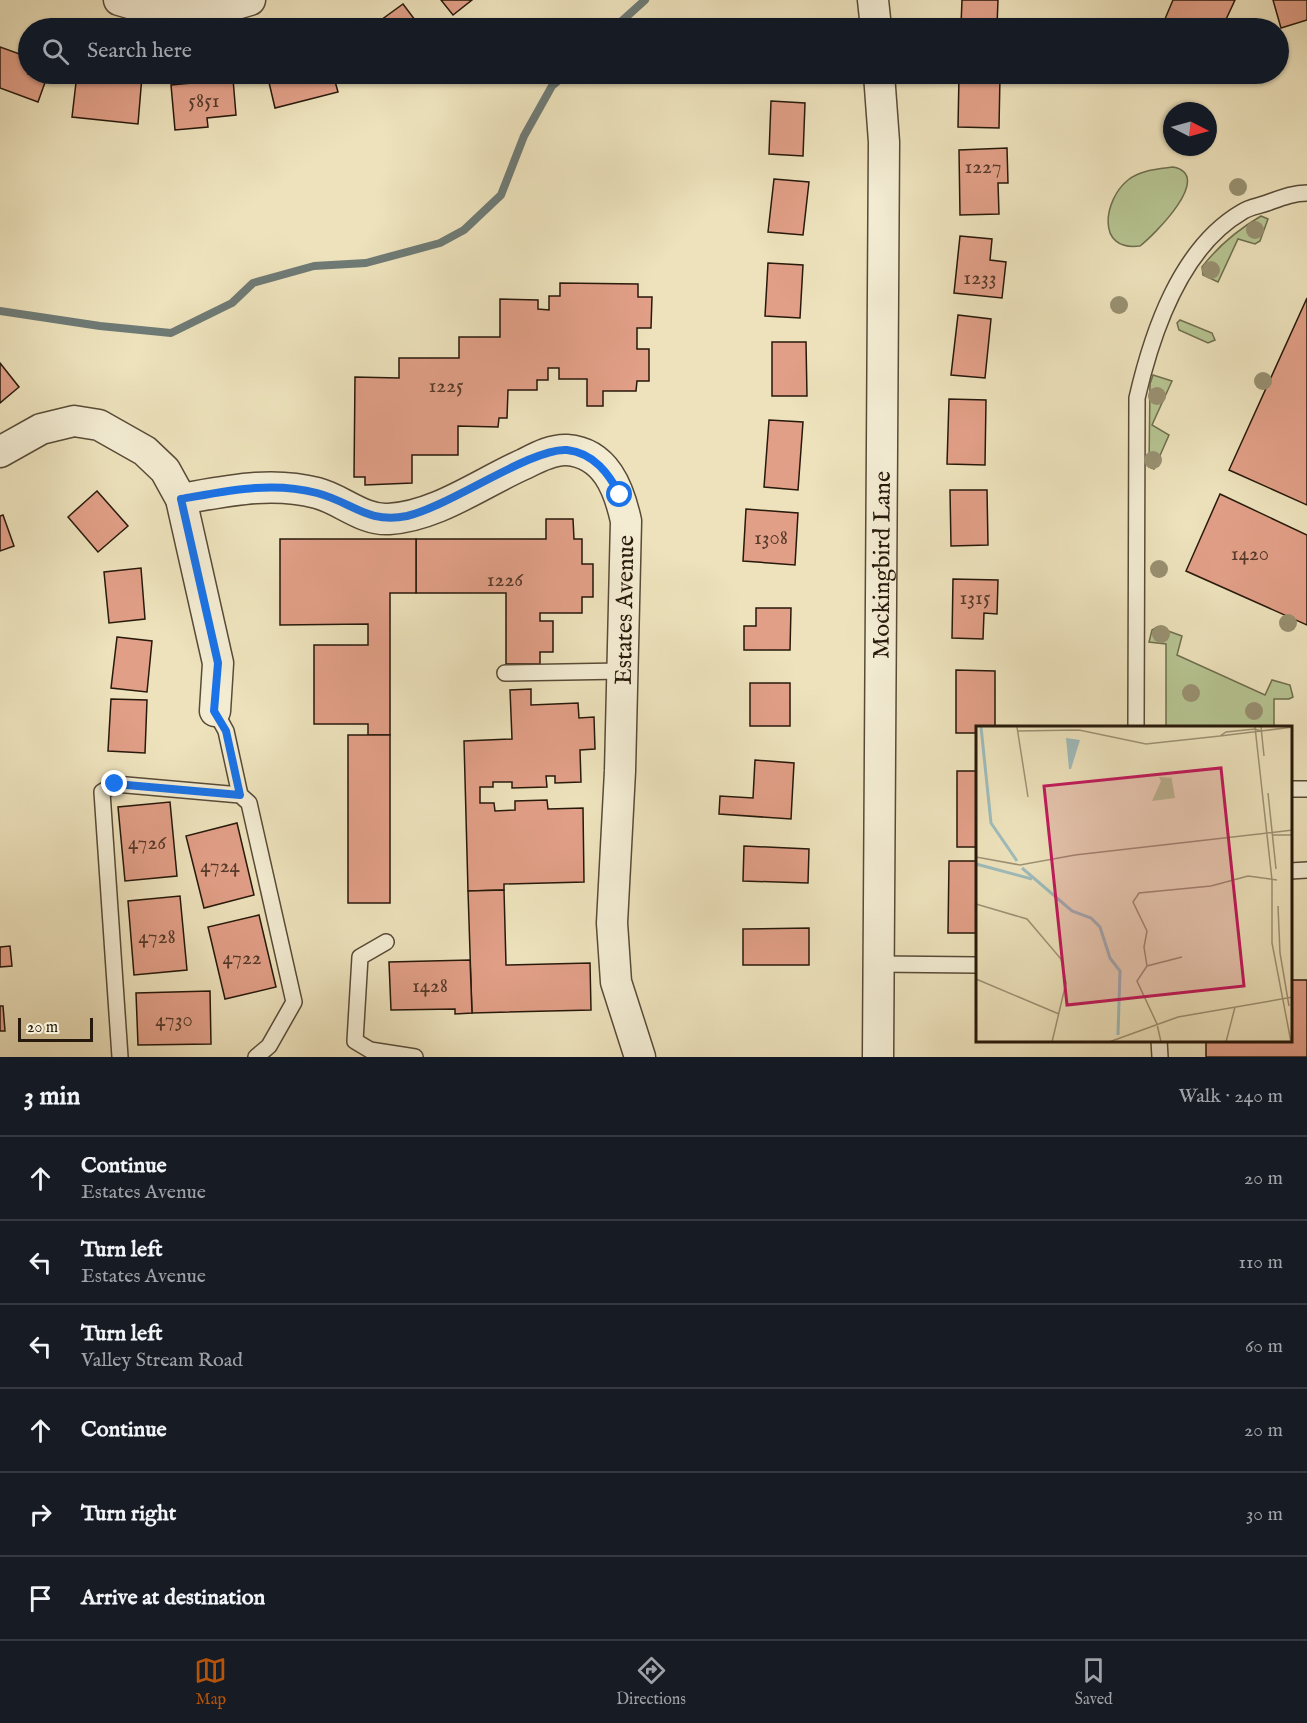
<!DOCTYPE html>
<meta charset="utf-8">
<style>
body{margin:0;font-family:"IM FELL English",serif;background:#20242c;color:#f1f3f6}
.compass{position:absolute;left:1163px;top:102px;width:54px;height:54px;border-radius:50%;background:#171b24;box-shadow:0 2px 4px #0004;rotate:96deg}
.scale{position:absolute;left:18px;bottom:15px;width:75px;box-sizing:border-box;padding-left:6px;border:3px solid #27190b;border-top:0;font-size:16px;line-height:21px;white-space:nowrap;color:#27190b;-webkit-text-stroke:4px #f3ecd3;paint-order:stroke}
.stop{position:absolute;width:18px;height:18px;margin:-14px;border:4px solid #1a73e8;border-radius:50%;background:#fff}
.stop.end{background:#1a73e8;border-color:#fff;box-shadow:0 2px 6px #0008}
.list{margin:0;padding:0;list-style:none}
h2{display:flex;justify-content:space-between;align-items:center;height:78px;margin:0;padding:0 24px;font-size:26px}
h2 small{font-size:20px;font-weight:400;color:#9ea1a6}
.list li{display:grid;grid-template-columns:39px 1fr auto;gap:18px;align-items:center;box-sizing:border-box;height:84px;padding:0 24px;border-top:2px solid #363941}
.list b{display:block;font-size:22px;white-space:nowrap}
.list p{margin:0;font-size:20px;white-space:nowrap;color:#9ea1a6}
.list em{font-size:20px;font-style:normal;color:#9ea1a6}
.icon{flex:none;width:33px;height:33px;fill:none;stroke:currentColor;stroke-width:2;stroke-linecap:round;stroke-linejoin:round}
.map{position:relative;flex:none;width:1307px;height:1057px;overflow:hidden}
.search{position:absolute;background:#171b24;box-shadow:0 2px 4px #0004;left:18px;right:18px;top:18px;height:66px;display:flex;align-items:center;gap:15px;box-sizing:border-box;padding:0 21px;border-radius:33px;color:#9ea1a6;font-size:22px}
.sheet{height:582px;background:#171b24}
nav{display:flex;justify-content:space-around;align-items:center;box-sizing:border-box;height:84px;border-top:2px solid #363941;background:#171b24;font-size:16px;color:#9ea1a6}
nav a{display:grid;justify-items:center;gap:3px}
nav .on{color:#b45309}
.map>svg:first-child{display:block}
.green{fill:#b6c492;stroke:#6e6e4e;stroke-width:1.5}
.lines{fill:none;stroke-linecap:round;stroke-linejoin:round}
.stream{stroke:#6e7a75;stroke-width:8}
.building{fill:#e19f87;stroke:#27190b;stroke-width:1.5}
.service-casing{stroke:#584b37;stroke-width:18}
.minor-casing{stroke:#584b37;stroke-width:33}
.service{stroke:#f3ecd3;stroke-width:15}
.minor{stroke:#f3ecd3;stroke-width:30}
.tree{fill:#989071}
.route{stroke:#1a73e8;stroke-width:8}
.labels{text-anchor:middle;stroke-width:6;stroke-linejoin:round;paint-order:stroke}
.number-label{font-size:21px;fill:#563a2a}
.street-label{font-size:24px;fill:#27190b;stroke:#f3ecd3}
.inset-river{fill:none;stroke:#9ebbbb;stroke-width:3}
.inset-road{fill:none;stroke:#9e9275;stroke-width:1.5}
.view{fill:#c2185b;fill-opacity:0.15;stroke:#c2185b;stroke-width:3}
.inset-edge{fill:none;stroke:#27190b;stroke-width:3}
</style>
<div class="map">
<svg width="1307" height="1057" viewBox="0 0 1307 1057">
<rect width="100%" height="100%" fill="#ede2bc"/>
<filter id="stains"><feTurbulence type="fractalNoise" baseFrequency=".00333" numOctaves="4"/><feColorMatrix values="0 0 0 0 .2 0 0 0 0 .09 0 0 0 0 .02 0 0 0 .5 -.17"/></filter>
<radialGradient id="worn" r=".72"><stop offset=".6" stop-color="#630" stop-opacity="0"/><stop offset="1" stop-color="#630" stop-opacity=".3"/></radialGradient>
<g class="green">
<path d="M1173,167C1215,175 1154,235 1140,246C1095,252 1104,199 1128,180C1140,170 1158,169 1173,167Z"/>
<path d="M1261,216L1268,219L1260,241L1255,244L1238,239L1218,282L1203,275L1202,267C1219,245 1237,230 1261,216Z"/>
<path d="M1180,320L1212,333L1215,340L1208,343L1179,330L1177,323Z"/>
<path d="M1153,375L1172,381L1152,425L1169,435L1154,469L1149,467L1150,384Z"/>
<path d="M1157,627L1182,636L1177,655L1265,695L1272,680L1290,685L1293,697L1289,699H1274V727H1166V644L1149,642L1152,630Z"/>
</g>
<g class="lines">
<g class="stream">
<path d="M614,28L645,0"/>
<path d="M0,311L100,326L171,333L232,303L253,283L314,266L366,263L440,243L464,230L501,195L524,136L552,86L566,74"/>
</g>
</g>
<g class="building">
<path d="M441,0H472L453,15Z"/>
<path d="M962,0H998L997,26L961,25Z"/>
<path d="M1173,0H1235L1222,28H1167L1162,26Z"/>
<path d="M1273,0H1307V20L1281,28Z"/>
<path d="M403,4L421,28H370Z"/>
<path d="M0,47L28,57V74H48L38,102L0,88Z"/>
<path d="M77,74L142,76L138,124L72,117Z"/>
<path d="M267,74H333L338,92L275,108Z"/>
<path d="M959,76H1000L999,128L958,127Z"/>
<path d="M233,79L236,115L207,118L208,127L175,130L171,85Z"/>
<path d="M771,101L805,103L803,156L769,154Z"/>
<path d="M1007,148L1008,183H998L999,214L960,215L959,150Z"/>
<path d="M774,179L809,182L803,235L768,232Z"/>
<path d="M960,236L992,239L990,260L1006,262L1002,298L954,293Z"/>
<path d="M768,263L803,265L800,318L765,316Z"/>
<path d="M560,283L638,284V297H652L651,328H637V349H649V381H637L636,391H603V406H587V379H559V368H548V380H537V390H508L507,418H499L498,427L458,426V455H412V483L365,485V477H354L355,377L399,378V358H459V337H500V299L538,300V309L549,310V296H560Z"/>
<path d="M1307,298V505L1229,470Z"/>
<path d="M958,315L991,319L985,378L951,375Z"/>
<path d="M772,342H806L807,396H772Z"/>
<path d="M0,363L19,387L0,403Z"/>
<path d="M949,399L986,400L985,465L947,464Z"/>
<path d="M769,420L803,422L798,490L764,487Z"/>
<path d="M950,490H987L988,545L951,546Z"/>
<path d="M97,491L128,526L98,552L68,517Z"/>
<path d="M1220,494L1307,535V625L1186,571Z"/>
<path d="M746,509L798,513L795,565L743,561Z"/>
<path d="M3,515L14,546L0,551V516Z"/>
<path d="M546,519H573L574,539H582V564H593V597H582V613H540V621H553V652H540V664H506V593H416V539H546Z"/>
<path d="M280,539H416V593H390V735H368V724H314V645H368V624L280,625Z"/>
<path d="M141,568L145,619L109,623L104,572Z"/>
<path d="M953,579L998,580L997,614L984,613L983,639L952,638Z"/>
<path d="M756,608H791L790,650H744V626H756Z"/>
<path d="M117,637L152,641L147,692L111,688Z"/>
<path d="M956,670L995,671V727H977V733H956Z"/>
<rect x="750" y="683" width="40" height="43"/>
<path d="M531,689V705L578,703L579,718L594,717L595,749L580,750L581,782L555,783V776H546L547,787L512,788V782H493V787H480V803H494L495,811L515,810V801L547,800L548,809L583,808L584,882L504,884V890L468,891L464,741L512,739L510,690Z"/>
<path d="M111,699L147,700L145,753L108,751Z"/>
<rect x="348" y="735" width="42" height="168"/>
<path d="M755,760L794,763L791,819L719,814L720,796L753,798Z"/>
<rect x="957" y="771" width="20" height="76"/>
<path d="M170,802L177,876L125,881L118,807Z"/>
<path d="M237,823L254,895L204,908L186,836Z"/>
<path d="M744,846L809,849L808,883L743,881Z"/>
<path d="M949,861H977V933H948Z"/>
<path d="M504,890L506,965L590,963L591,1010L472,1013L468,891Z"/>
<path d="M180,896L187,970L134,975L128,901Z"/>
<path d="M259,915L276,987L225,999L208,927Z"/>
<path d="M809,928V965H743V929Z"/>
<path d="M10,946L12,966L0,967V947Z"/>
<path d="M470,960L472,1013L455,1014V1009L391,1010L389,962Z"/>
<path d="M1290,980H1307V1057H1206V1040H1290Z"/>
<path d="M210,991L211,1044L138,1045L136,993Z"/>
<path d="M0,1006H3L5,1031H0Z"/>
</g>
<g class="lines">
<defs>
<g id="service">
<path d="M505,673L622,671"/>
<path d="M215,711L226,731L240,795"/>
<path d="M1136,727L1137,398C1152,333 1180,248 1242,212C1249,207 1259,206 1267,203C1281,198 1293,193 1307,193"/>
<path d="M1290,789H1307"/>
<path d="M1290,871L1307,870"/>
<path d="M386,942L360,957L355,1041L370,1050L415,1057"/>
<path d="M878,964L977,965"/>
<path d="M1159,1040L1160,1057"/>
<path d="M120,1057L102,792L115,784L240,795L249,803L294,1002L269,1046L256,1057"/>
</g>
<g id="minor">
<path d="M119,0C160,14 209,14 250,0"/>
<path d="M873,0L876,28"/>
<path d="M0,452L41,429L74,421L99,425L145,451L165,470L181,499L218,663L215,711"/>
<path d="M181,499C227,491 271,481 317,493C341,499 363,521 389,519C437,516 481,483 524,464C536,458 552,449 567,450C606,453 619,489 626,521L620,771L612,923L616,982L640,1057"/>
<path id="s1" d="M878,1057L884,142L879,74"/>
</g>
</defs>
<use href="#service" class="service-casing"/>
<use href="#minor" class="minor-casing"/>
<use href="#service" class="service"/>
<use href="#minor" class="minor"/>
</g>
<g class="tree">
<circle cx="1238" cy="187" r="9"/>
<circle cx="1255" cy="230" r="9"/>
<circle cx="1211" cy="270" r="9"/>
<circle cx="1119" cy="305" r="9"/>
<circle cx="1263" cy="381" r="9"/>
<circle cx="1157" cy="396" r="9"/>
<circle cx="1153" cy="460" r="9"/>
<circle cx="1159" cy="569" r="9"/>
<circle cx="1288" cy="623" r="9"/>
<circle cx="1161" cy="634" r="9"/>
<circle cx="1191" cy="693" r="9"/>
<circle cx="1254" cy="711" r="9"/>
</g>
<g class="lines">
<path class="route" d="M115,784L240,795L226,731L214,711L218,663L181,499C227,491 271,481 317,493C352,502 367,524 407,516C450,506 533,447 567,450C594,453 609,474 620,495"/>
</g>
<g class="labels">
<g class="number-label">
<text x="204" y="107">5851</text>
<text x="983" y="173">1227</text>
<text x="980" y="284">1233</text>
<text x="446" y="392">1225</text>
<text x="771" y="544">1308</text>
<text x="1250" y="560">1420</text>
<text x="505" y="586">1226</text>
<text x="975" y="604">1315</text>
<text x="147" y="849">4726</text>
<text x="220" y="872">4724</text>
<text x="157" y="943">4728</text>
<text x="242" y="964">4722</text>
<text x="430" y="992">1428</text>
<text x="174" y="1026">4730</text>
</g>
<g class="street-label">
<text dy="8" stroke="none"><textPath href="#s1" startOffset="492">Mockingbird Lane</textPath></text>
<text transform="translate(624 610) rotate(-89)" y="8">Estates Avenue</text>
</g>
</g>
<g transform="translate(976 726)">
<rect width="316" height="316" fill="#ede2bc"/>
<path d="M195,49L199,72L176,75L185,55L183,51L195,52Z" fill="#b6c492"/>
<path d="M90,12L104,14L95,43H93Z" fill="#9ebbbb"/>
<path class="inset-river" d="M5,1L15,97L41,135M0,138L56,153M46,142L96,185L115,192L124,201L134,232L144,245L142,309"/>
<path class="inset-road" d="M41,1L52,71M279,1L296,154V217L315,316M285,1L288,30M279,3L285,5L244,10L250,6ZM42,5L103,4L170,18L244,10M285,5L317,1M292,67L300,143M297,109H317M0,131L44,139L99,129L317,104M0,178L51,193L85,233L90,257L76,316M302,180L304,227L313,280M171,240L168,221L171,205L157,176L163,167L235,160L272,150L301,154M0,253L83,288M133,316L202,291L317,271M185,316L181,298L161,255L171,240L206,231M250,316L259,281"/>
<path class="view" d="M245,42L268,260L91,279L68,60Z"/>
<rect width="316" height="316" class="inset-edge"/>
</g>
<rect width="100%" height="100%" filter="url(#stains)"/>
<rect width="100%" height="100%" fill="url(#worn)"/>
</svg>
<svg class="compass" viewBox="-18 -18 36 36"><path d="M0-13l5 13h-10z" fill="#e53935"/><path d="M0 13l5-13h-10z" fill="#9ea1a6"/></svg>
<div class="scale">20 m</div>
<div class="stop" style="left:620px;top:495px"></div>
<div class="stop end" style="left:115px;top:784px"></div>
<div class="search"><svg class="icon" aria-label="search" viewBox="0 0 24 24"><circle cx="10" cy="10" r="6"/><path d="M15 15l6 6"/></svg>Search here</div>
</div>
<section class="sheet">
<h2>3 min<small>Walk · 240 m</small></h2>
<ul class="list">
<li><svg class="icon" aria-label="ahead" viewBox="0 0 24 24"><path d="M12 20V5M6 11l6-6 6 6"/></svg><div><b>Continue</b><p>Estates Avenue</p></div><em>20 m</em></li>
<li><svg class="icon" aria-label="left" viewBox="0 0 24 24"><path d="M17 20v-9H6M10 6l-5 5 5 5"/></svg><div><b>Turn left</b><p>Estates Avenue</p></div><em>110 m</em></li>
<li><svg class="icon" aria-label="left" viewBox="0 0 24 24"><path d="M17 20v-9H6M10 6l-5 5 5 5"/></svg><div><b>Turn left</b><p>Valley Stream Road</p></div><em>60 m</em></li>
<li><svg class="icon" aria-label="ahead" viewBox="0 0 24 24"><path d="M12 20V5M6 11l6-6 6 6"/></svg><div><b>Continue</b></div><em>20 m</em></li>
<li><svg class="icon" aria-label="right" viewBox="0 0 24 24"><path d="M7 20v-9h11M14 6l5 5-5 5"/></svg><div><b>Turn right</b></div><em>30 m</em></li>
<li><svg class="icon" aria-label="arrive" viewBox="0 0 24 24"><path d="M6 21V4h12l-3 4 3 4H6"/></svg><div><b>Arrive at destination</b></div></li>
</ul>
</section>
<nav>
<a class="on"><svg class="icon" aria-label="map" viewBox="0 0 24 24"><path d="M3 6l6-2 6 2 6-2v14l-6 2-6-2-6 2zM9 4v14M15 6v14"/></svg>Map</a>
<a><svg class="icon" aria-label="directions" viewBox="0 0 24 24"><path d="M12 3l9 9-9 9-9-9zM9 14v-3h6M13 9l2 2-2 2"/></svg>Directions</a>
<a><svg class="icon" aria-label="saved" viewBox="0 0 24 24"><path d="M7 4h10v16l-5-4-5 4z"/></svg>Saved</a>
</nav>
